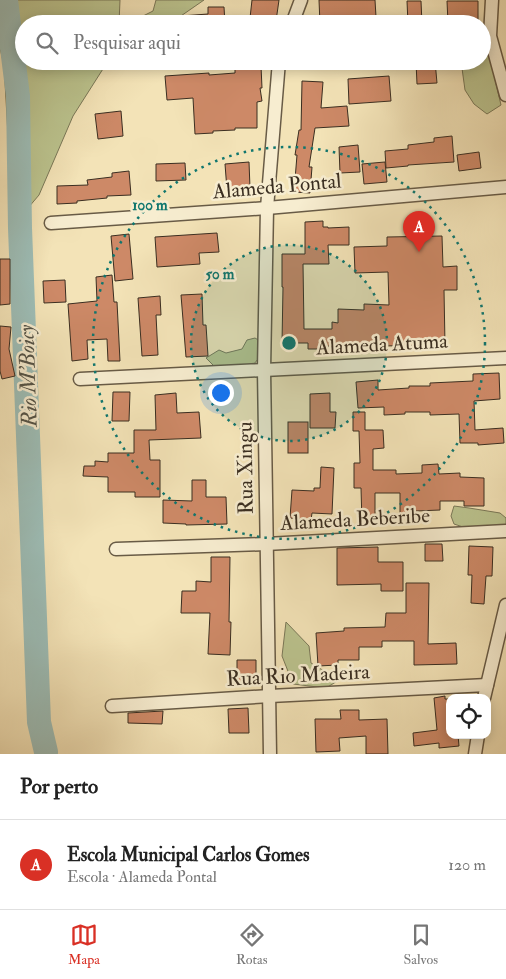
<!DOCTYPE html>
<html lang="pt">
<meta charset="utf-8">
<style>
body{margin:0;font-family:"IM FELL Double Pica",serif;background:#f2f2f2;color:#222}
.controls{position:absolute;right:15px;bottom:15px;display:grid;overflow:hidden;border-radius:10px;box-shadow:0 2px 12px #0003}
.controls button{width:45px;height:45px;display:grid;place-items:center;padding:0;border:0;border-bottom:1px solid #e0e0e0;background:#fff;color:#222;font:25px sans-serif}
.you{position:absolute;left:220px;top:392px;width:18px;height:18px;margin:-12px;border:4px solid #fff;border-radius:50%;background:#1a73e8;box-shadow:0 0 0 8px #1a73e833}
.badge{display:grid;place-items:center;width:32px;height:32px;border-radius:50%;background:#d93025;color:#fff;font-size:16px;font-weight:700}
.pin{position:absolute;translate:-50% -41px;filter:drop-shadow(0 1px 2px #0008)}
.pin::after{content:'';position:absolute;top:26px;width:18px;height:15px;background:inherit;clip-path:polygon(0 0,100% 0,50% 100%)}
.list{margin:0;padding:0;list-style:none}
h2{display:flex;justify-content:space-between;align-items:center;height:65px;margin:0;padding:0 20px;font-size:21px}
h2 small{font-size:16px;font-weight:400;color:#767676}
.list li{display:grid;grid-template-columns:32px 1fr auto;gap:15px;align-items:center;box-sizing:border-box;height:90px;padding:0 20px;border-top:1px solid #e0e0e0}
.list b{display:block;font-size:19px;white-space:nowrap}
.list p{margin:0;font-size:16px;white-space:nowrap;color:#767676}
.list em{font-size:16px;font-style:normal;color:#767676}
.icon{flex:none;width:28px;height:28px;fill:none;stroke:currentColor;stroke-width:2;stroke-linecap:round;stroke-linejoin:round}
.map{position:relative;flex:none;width:506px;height:754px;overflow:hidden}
.search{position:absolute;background:#fff;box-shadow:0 2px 12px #0003;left:15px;right:15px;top:15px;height:55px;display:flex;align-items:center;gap:12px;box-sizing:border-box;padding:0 18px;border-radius:28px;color:#767676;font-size:19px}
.sheet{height:155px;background:#fff}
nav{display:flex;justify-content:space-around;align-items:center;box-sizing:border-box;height:70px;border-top:1px solid #e0e0e0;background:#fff;font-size:14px;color:#767676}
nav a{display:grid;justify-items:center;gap:2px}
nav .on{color:#d93025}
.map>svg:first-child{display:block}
.green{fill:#bbc38e;stroke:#7a7858}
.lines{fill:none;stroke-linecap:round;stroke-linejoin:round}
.river{stroke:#9dbdb6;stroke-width:24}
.building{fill:#cd8967;stroke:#3a2e21}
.street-casing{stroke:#685b46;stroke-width:15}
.street{stroke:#f7edd0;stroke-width:12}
.ring{fill:none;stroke:#0f766e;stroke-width:2.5;stroke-dasharray:2.5 5}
.labels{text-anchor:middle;stroke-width:5;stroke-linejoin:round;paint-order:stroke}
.street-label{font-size:21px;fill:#3a2e21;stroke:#f7edd0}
.water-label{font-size:22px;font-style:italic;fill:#535246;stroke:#f7edd0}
.centre{fill:#0f766e;stroke:#f7edd0;stroke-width:2.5}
.ring-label{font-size:15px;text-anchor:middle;font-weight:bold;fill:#0f766e;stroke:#f7edd0;stroke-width:5;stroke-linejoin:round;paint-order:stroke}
</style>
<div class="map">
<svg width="506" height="754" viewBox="0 0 506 754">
<rect width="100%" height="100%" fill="#f3e3b7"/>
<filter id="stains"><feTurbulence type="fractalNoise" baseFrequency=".004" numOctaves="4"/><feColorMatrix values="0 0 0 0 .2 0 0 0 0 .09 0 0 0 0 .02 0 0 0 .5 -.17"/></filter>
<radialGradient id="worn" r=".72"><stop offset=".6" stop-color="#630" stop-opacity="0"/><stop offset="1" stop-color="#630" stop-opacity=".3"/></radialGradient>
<g class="green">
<path d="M0,0H120L119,24H24V61H108L73,116L39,195L28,208L12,205L4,65L0,48Z"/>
<path d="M156,0H204L178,18V24H135L139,18L153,11Z"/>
<path d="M482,48L490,58L501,105L487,114L474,104L465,90L461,61H482Z"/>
<path d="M255,338L260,341L262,354L254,364L236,369L216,368L206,358L219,350L226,353L242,349L247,340Z"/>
<path d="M454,506L469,508L500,513L506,518V525L466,528L454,524L451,516Z"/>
<path d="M286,622L309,646L311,663L339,680L326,688L293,684L282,656Z"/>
</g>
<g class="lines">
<path class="river" d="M6,0L18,96L20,228L39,722L46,752"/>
</g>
<g class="building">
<path d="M252,0H279L276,21L250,18Z"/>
<path d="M319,0H375L376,17L352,19V24H320Z"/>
<path d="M407,1H421L422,24H408Z"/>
<path d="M447,1H478V22L448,23Z"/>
<path d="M208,7H224L225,24H182L181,16L208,14Z"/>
<path d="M423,61H435L437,83L417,84L416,62Z"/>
<path d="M261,66L262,88H260L262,101L257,102V128H235V130L213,131V133L195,134L193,98L167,100L165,76L209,73V75L235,73V67Z"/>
<path d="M389,76L391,101L349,104L348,79Z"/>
<path d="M302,81L323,82L321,108L347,106L349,126L315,128L309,167H312L310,193L294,192L297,155H295L299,130H301Z"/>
<path d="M121,111L123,136L98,139L95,114Z"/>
<path d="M452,136L454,162L408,165V166L386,168L385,151L408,149V145L434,142V138Z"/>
<path d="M358,145L360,172L340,173L339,147Z"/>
<path d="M479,152L481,168L459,171L457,155Z"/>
<path d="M249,162L250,188L227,190L225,164Z"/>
<path d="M385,162L387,182L364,184L362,164Z"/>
<path d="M185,163L186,180L156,181V164Z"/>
<path d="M129,171L131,195L107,196V198L77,201V203L57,204V186L88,185L87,180L112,177V173Z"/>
<path d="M323,221V227H328V228L349,227V245H328L329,264H303L304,329H332V322L338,323V309L364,310V304L389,305L388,272L355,273L354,247L387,246V237L442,236L443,267L457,266V290H444L445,345L380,346V345L353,344V347L325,346V349H308V343H282L283,287H282V254H305V222Z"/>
<path d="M217,233L219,252L199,253L200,264L157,267L155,237Z"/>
<path d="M129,234L133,279L115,281L111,236Z"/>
<path d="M0,259H10V304L0,305Z"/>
<path d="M112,275L114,302H117L120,361H108L107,339L87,340L88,359L72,361L68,304L97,301L96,277Z"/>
<path d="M65,280L66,302L44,303L43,281Z"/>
<path d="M202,294L203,325H206L208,356L186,357L181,295Z"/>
<path d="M160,296L161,315H156L158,355L142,356L138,298Z"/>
<path d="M0,326L11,327L9,349L15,376L2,379L0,371Z"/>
<path d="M499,373L500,399L474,401L475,430L503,428L504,443L478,445V443H460L459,414L430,415V412H405V414L384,415V407L358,408L356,382L378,380V390L409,388V386H430V383L473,381V374Z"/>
<path d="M113,392H130L129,421H112Z"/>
<path d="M176,393L177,413L199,412L201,438L149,440L150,460H160V497H135V492H108V477L83,476L84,466H95V461L108,462V453H134V430H156L155,395Z"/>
<path d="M330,393V412H336L335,428H310V394Z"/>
<path d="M353,412H365V430H383L384,448L373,449V470H396V474L422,473V465L438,464L439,474L460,473V477L484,478V506H464V501H440V510L416,511L417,516H400V493H375V523H362L361,488H354V463H360L359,431H353Z"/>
<rect x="288" y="422" width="20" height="31"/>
<path d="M321,467L334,468L332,514L312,513L311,520L290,518L292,490L314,491V488H320Z"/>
<path d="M192,480H206V497H226L227,524L186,525V524L163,523V500L192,501Z"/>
<path d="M425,544H442L443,561H425Z"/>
<path d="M469,546L493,547L492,576H486L484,604L471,603L472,575H468Z"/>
<path d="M378,547V562H403V591H381V584L337,585V548Z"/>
<path d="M211,557H230L229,622H231L230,655L208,654L210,613H181L182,591H196V581L211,582Z"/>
<path d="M406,583H429L428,644L456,643L457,664L414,665V641H382V647H359V660H338V665L318,666L316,633L344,631V628L385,627L386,613H406Z"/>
<path d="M237,660H256V681L237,682Z"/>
<path d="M445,696V699H450V735H458L459,746L439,748V743L414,746L413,733L437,730L434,698Z"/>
<path d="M248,708L249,733H229L228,709Z"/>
<path d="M340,710H359V720L387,719L388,754H366V736L339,738L340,751L316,752L315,719H341Z"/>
<path d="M163,711L162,724L128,723V713Z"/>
</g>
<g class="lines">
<defs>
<g id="street">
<path d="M492,0L490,36L506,95"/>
<path d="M292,24L301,0"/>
<path d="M153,62L168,61"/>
<path d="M51,223L267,208L506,187"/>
<path d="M80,379L506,358"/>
<path d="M116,549L266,544L506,531"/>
<path d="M484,698L506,605"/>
<path d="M112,706L270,696L487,685"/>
<path d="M270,754L264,370L267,208L279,61"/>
<path d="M475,754L478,735"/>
</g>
</defs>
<use href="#street" class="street-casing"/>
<use href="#street" class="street"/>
</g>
<circle cx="289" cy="343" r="98" fill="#0f766e" fill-opacity=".12"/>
<g class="ring">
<circle cx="289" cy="343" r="98"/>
<circle cx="289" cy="343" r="196"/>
</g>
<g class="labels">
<g class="street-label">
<text transform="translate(277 186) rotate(-5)" y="7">Alameda Pontal</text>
<text transform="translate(382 344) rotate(-3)" y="7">Alameda Atuma</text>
<text transform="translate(245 468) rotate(-91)" y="7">Rua Xingu</text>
<text transform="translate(355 519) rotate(-3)" y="7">Alameda Beberibe</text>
<text transform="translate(298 675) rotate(-3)" y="7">Rua Rio Madeira</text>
</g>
<g class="water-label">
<text transform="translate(27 376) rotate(-92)" y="8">Rio M'Boicy</text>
</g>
</g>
<circle cx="289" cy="343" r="8" class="centre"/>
<g class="ring-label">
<text x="150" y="210">100 m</text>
<text x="220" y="279">50 m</text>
</g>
<rect width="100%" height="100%" filter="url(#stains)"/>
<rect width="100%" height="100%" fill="url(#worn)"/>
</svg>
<div class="controls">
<button><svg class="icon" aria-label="locate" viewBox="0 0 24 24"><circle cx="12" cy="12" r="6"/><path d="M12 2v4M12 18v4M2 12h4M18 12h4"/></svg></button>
</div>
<div class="you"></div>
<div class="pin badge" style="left:419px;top:252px">A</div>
<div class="search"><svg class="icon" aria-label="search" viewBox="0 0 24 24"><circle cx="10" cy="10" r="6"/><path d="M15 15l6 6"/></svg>Pesquisar aqui</div>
</div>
<section class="sheet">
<h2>Por perto<small></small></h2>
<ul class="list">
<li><span class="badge">A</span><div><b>Escola Municipal Carlos Gomes</b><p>Escola · Alameda Pontal</p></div><em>120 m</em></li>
</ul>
</section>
<nav>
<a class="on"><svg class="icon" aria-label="map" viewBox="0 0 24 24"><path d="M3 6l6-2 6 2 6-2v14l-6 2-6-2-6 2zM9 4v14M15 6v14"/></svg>Mapa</a>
<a><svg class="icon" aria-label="directions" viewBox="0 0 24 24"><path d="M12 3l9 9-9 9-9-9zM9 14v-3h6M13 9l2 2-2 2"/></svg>Rotas</a>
<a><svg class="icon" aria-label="saved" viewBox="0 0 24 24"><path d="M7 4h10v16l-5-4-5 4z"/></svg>Salvos</a>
</nav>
